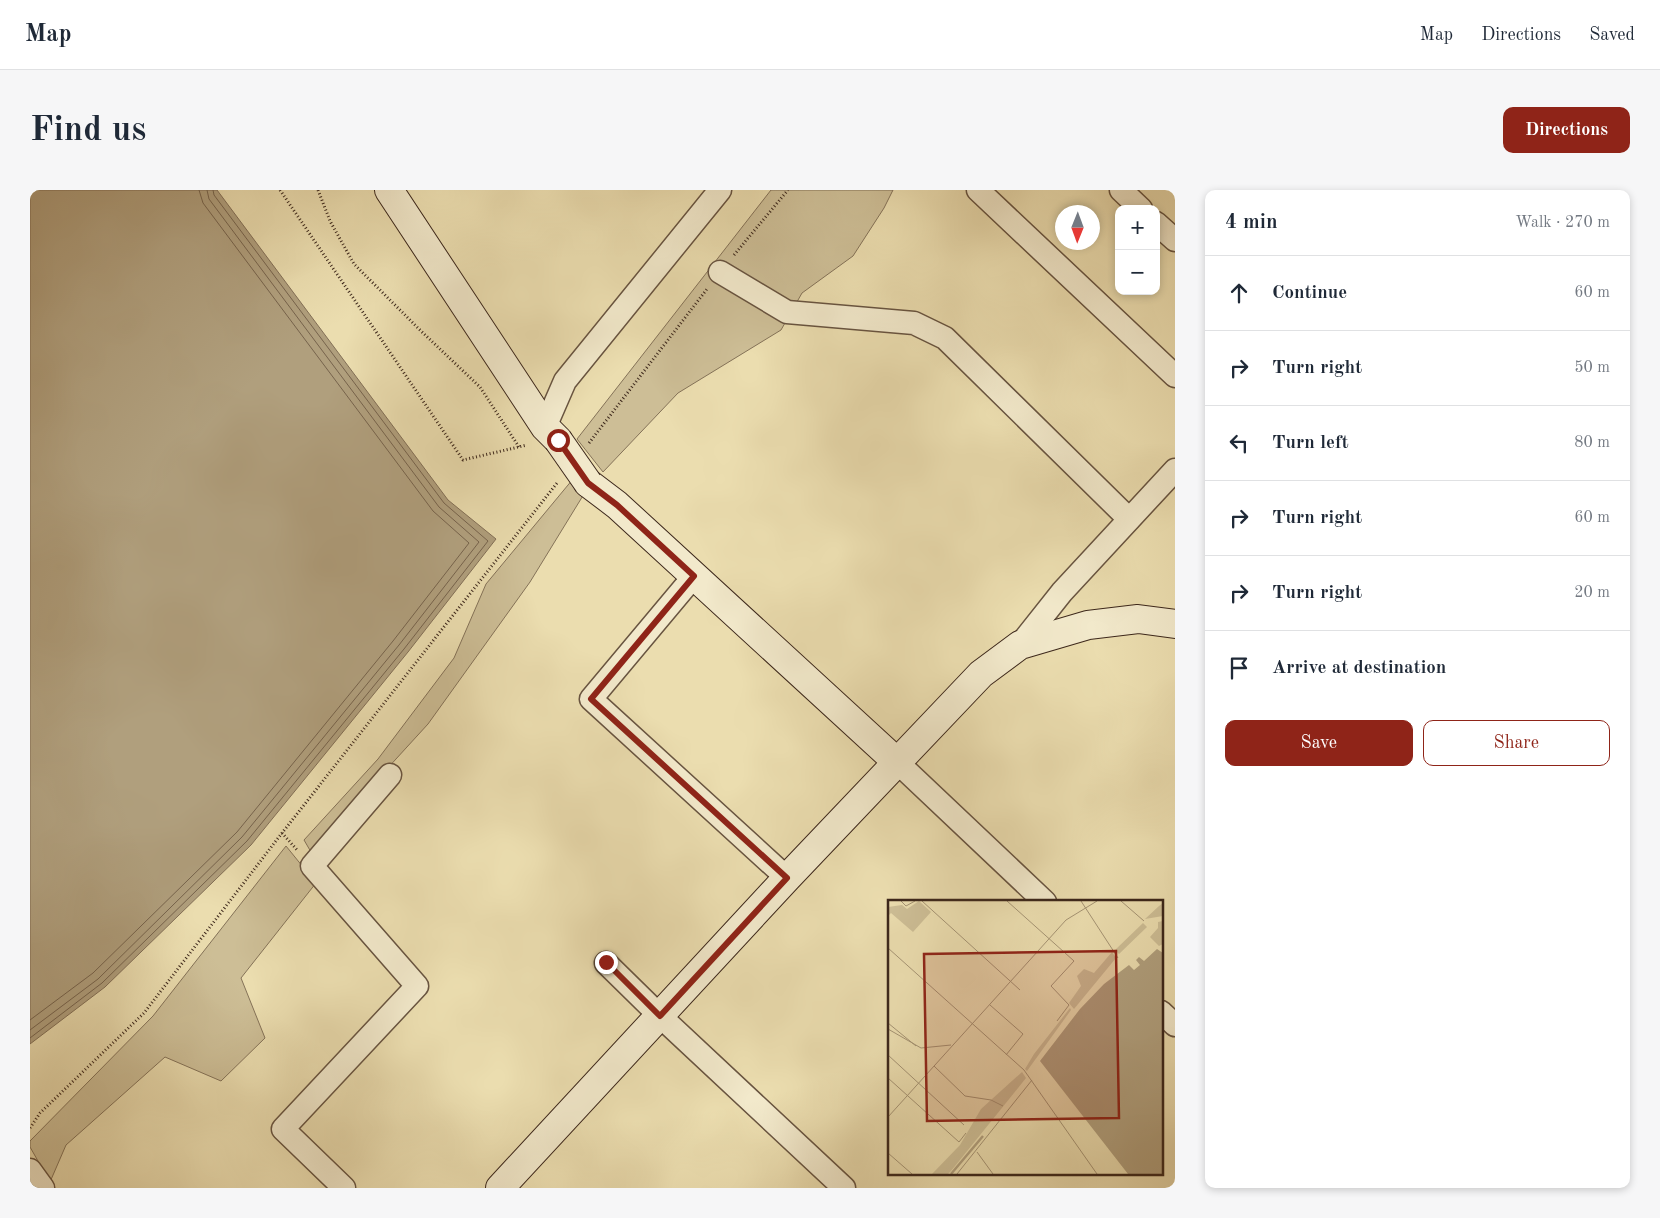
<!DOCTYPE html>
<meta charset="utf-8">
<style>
body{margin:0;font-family:"Old Standard TT",serif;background:#f6f6f7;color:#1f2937}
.controls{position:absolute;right:15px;top:15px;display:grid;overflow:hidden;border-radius:10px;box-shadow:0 2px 8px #0003}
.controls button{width:45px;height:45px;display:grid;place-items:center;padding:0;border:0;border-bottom:1px solid #e0e1e3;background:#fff;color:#1f2937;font:25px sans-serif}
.compass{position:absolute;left:1025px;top:15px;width:45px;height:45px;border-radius:50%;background:#fff;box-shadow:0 2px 8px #0003;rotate:181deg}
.stop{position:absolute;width:15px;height:15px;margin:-11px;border:4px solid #8f2418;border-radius:50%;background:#fff}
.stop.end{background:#8f2418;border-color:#fff;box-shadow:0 1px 5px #0008}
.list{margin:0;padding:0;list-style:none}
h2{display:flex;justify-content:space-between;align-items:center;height:65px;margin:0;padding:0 20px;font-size:21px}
h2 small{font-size:16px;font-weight:400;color:#747a83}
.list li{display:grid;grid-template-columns:32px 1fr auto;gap:15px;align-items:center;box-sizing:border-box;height:75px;padding:0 20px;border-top:1px solid #e0e1e3}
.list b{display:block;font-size:19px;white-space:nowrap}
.list em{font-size:16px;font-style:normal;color:#747a83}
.actions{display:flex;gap:10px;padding:15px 20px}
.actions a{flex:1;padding:11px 0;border:1px solid #8f2418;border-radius:10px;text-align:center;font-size:18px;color:#8f2418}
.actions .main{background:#8f2418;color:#fff}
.icon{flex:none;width:28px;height:28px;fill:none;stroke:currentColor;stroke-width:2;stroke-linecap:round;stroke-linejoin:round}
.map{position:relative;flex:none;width:1145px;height:998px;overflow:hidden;border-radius:10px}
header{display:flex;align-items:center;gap:30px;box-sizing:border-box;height:70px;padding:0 25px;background:#fff;border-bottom:1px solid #e0e1e3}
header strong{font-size:24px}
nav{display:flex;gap:28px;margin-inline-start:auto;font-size:18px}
.intro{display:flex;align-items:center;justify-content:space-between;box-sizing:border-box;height:120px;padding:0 30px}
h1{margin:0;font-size:35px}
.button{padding:12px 22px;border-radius:10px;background:#8f2418;color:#fff;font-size:18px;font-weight:700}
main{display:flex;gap:30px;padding:0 30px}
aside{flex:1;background:#fff;border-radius:10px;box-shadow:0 2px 8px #0003}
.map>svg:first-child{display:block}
.green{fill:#cdbe96;stroke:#847258}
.water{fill:#b09f7d;stroke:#826f56}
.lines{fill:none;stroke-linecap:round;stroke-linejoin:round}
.shore{stroke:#76634c;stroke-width:1}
.street-casing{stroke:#685440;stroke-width:25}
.secondary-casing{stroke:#3c271b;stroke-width:30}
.path{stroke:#3c271b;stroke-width:3;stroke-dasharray:1 2.5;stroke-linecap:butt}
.street{stroke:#f2e9cb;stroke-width:22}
.secondary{stroke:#f2e9cb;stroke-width:28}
.secondary-bridge-casing{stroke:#3c271b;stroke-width:30;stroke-linecap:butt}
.secondary-bridge{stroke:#f2e9cb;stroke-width:28}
.route{stroke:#8f2418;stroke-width:6}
.inset-river{fill:none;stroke:#b09f7d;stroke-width:2.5}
.inset-road{fill:none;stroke:#a59474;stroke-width:1}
.view{fill:#8f2418;fill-opacity:0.15;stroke:#8f2418;stroke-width:2.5}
.inset-edge{fill:none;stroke:#3c271b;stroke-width:2.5}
</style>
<header>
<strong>Map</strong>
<nav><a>Map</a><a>Directions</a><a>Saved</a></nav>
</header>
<div class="intro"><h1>Find us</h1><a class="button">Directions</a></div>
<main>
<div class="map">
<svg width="1145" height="998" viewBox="0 0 1145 998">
<rect width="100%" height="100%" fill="#ebddaf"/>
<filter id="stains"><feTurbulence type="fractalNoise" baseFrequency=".004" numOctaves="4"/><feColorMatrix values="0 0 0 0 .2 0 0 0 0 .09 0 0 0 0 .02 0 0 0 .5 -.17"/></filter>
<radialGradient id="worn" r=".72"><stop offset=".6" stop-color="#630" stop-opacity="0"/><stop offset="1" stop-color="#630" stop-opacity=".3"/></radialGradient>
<g class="green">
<path d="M741,0H863L854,18L823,66L772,103L751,140L648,203L573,282L547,249Z"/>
<path d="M543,289L554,304L500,392L398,534L281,662L274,650L348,569L424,468L456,394Z"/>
<path d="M256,656L286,693L211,788L235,848L191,891L135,867L36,955L20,992L0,957V951L123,826Z"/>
</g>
<path class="water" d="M0,0H187L418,310L466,349L378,462L221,655L75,797L0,854Z"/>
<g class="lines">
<g class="shore">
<path d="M0,830L63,783L207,642L363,451L439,353L403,321L173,13L169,0"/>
<path d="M0,840L68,789L212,647L369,455L449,352L409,317L179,9L177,0"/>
<path d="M0,848L72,793L217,651L374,459L458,351L414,313L184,5L183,0"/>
</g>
<defs>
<g id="street">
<path d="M948,0L1145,186"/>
<path d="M1091,0L1111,19"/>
<path d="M1126,33L1145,50"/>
<path d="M690,82L757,122L884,133L915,148L1099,329"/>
<path d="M515,237L535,191L690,0"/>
<path d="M664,386L561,509L757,688"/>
<path d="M990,455L1032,402L1145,280"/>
<path d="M867,572L1015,712"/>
<path d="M576,773L630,826L814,998"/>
<path d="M1131,822L1145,835"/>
<path d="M0,980L13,998"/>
<path d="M314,998L253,939L387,796L282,676L360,585"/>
</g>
<g id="secondary">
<path d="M359,0L515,237L528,250"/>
<path d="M558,293L587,315L867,572"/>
<path d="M470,998L757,688L951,484L990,455L1058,435L1108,429L1145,434"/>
</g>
</defs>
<use href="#street" class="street-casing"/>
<use href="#secondary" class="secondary-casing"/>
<g class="path">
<path d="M250,0L433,270L497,255"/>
<path d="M288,0L300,31L324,74L391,141L450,197L489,257"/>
<path d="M704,65L758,0"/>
<path d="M559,253L677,99"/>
<path d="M252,643L268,661"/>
<path d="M0,938L10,923L114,823L252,643L527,293"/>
</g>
<use href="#street" class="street"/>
<use href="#secondary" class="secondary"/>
<defs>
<path id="secondary-bridge" d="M528,250L558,293"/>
</defs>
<use href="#secondary-bridge" class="secondary-bridge-casing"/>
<use href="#secondary-bridge" class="secondary-bridge"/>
</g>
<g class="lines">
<path class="route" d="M528,250L558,293L587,315L664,386L561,509L757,688L630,826L576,772"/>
</g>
<g transform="translate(858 710)">
<rect width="275" height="275" fill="#ebddaf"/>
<path d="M31,1L43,12L25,32L3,13L0,16V7L14,5L19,9ZM275,3V16L257,19L271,6ZM275,21V44L271,46L262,37L270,28V22ZM255,23L259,27L231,54L227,50ZM224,52L228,58L186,109L181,103L193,86L189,76L196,69L206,73ZM182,108L183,110L139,171L137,169L146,154ZM134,172L138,178L63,271L60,274H44L72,245L93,209Z" fill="#cdbe96"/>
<path d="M269,49L275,53V274H240L152,161L192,109L216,84L241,65L246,70L252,65L248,60L251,57L256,61Z" fill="#b09f7d"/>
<path class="inset-river" d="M63,274L95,236"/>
<path class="inset-road" d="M13,1L18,6L27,1M34,1L132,90M119,1L186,61L163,86L181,105L169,121M193,1L230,58M233,1L256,21M0,48L136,170L209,274M102,105L135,134L118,155M0,123L28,146M0,129L33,148L63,145M0,155L76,225M46,166L77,196L103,200L115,206M0,178L71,242L78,233M0,217L178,20L209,1M89,252L105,274M0,253L24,274M69,274L144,180"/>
<path class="view" d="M228,51L231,218L39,221L36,54Z"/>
<rect width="275" height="275" class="inset-edge"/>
</g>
<rect width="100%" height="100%" filter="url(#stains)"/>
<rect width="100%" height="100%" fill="url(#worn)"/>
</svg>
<div class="controls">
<button>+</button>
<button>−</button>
</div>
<svg class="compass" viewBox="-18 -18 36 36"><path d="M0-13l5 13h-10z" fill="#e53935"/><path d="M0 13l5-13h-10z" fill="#747a83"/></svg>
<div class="stop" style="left:528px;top:250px"></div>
<div class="stop end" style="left:576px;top:772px"></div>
</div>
<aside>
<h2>4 min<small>Walk · 270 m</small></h2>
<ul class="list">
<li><svg class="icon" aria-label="ahead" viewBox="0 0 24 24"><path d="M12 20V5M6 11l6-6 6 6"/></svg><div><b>Continue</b></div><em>60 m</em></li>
<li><svg class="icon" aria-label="right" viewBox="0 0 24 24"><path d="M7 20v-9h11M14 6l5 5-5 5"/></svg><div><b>Turn right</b></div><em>50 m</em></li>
<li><svg class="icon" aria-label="left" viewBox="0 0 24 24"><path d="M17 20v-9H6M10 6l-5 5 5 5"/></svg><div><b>Turn left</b></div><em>80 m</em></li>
<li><svg class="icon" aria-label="right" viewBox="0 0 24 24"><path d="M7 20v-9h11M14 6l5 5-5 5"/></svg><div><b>Turn right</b></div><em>60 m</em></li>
<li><svg class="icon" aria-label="right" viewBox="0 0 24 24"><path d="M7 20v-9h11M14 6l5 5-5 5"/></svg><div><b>Turn right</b></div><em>20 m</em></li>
<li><svg class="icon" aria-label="arrive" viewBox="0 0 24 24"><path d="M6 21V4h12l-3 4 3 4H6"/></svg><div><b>Arrive at destination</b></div></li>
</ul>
<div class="actions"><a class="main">Save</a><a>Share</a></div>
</aside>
</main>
